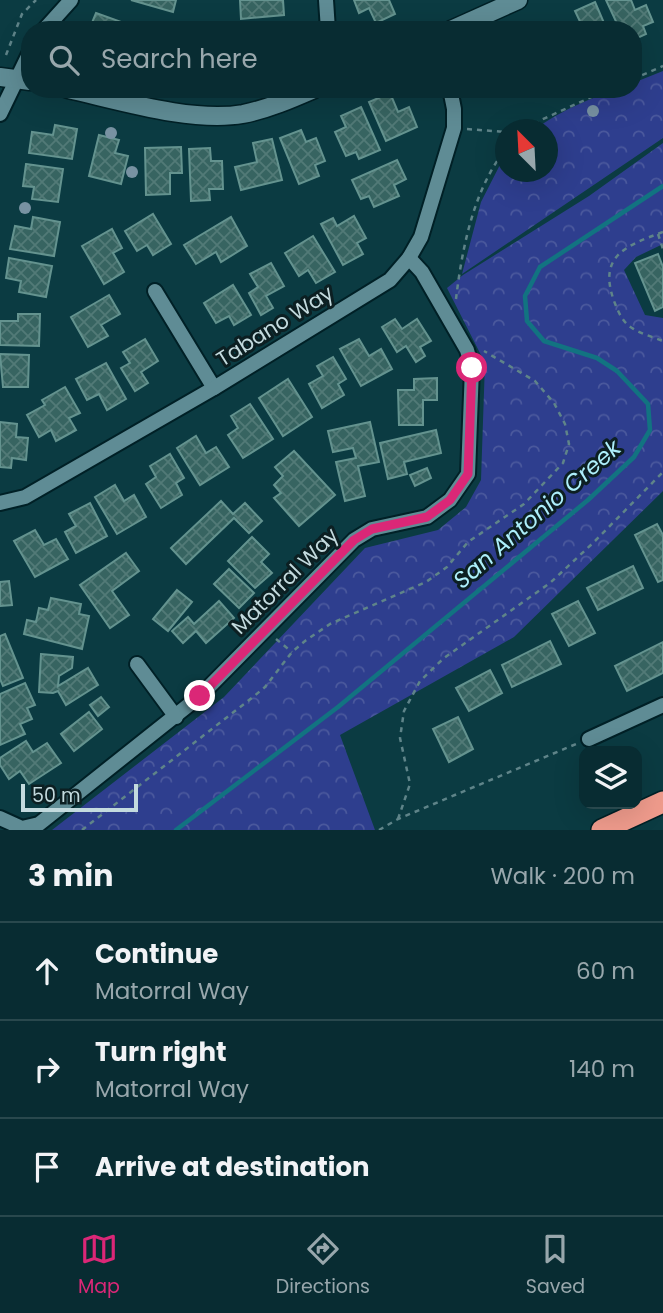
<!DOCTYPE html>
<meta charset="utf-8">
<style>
body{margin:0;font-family:Poppins,sans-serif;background:#11343a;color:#f1f3f6}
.controls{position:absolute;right:21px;bottom:21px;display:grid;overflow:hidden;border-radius:14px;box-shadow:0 7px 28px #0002}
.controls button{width:63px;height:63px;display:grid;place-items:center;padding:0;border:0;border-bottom:2px solid #29484d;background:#082c32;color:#f1f3f6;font:35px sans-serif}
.compass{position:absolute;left:495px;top:119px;width:63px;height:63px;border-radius:50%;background:#082c32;box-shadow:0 7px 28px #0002;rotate:336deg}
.scale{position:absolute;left:21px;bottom:18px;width:117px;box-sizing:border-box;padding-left:7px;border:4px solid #c3dade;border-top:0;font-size:19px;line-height:24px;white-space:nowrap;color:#c3dade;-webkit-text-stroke:5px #0c1f22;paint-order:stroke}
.stop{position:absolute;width:21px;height:21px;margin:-16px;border:5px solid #db2777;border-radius:50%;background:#fff}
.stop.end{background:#db2777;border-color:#fff;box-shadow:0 2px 7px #0008}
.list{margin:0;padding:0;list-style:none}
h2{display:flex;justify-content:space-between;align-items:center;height:91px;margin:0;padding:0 28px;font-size:30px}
h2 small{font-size:23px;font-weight:400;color:#98a7ac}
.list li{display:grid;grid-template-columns:46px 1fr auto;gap:21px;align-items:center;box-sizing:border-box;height:98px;padding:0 28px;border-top:2px solid #29484d}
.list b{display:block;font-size:26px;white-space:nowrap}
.list p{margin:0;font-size:23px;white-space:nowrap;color:#98a7ac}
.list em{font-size:23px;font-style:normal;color:#98a7ac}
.icon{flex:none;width:38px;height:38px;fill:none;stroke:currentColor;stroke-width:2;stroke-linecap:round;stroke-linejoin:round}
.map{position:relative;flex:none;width:663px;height:830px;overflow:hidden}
.search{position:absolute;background:#082c32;box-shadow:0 7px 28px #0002;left:21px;right:21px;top:21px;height:77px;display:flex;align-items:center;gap:18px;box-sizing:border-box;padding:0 24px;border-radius:28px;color:#98a7ac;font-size:26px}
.sheet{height:385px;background:#082c32}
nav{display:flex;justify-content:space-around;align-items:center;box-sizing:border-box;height:98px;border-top:2px solid #29484d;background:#082c32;font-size:19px;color:#98a7ac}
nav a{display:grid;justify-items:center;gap:4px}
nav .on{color:#db2777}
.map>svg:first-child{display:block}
.forest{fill:url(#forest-crowns)}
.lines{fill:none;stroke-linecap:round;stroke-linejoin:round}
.stream{stroke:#127381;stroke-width:4.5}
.building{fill:url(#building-cross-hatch);stroke:#64938f;stroke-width:2}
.minor-casing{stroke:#002026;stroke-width:18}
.tertiary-casing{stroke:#002026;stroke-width:21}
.motorway-casing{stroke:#002026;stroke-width:24}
.path{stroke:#5f8489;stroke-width:2.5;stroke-dasharray:5 5;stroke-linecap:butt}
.minor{stroke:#5f8c95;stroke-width:14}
.tertiary{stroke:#5f8c95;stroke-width:18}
.motorway{stroke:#ef9b8c;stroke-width:21}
.tree{fill:#7892a2}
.route{stroke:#db2777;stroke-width:9}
.labels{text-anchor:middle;stroke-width:6;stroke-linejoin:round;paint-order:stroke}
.street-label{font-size:21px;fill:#c3dade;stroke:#0c1f22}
.water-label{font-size:23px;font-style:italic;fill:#adeffb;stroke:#0c1f22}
</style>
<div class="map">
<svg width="663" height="830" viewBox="0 0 663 830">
<defs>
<pattern id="forest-crowns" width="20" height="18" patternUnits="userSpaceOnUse" patternTransform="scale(1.75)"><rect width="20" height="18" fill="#2e3e8e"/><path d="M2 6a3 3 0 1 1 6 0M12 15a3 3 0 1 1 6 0" fill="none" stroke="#4b599d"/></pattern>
<pattern id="building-cross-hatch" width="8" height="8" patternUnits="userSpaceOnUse" patternTransform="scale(1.75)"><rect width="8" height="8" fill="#376461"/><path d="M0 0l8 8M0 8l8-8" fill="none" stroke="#527a77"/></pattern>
</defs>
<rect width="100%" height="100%" fill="#0b3b42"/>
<g class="forest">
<path d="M663,71V138L462,274L481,202L505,155V172H548V130L535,129C559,112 604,89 633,89V83Z"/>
<path d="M663,143V244L636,257L624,270L645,315L663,318V491L514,637L340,735L375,830H52L224,697L365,548L438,530L466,507L481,480L485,363L447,288L463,275L589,196Z"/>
</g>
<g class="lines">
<path class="stream" d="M176,830L338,707L588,500L634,457L650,430L648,404L617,371L597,358L544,341L527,321L525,296L540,267L663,186"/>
</g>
<g class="building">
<path d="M131,0H176L173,12Z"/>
<path d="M240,0H283L284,15L241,19Z"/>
<path d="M354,0H389L395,14L376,23L369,8L359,13Z"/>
<path d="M606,0H631L635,10L646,5L653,22L643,26L646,34L633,40V30H620Z"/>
<path d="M595,2L607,30H584L575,11Z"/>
<path d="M96,13L127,24L125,30H89Z"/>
<path d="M390,93L398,112L409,107L417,127L386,141L369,102Z"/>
<path d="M361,107L380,150L359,159L356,152L346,156L335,132L346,127L341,116Z"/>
<path d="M55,125L77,129L72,159L29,153L32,132L53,135Z"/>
<path d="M301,130L306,142L316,138L325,161L315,165L319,176L299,184L280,138Z"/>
<path d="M99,135L119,140L115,153L128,156L121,184L89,176Z"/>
<path d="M272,139L282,180L241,190L235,167L257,162L253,143Z"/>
<path d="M181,147L182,173H170V194L146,195L145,148Z"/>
<path d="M210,148L211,161H222L223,189H209L210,200L191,201L189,149Z"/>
<path d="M397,160L406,179L394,185L399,196L374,207L369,196L361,199L352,180Z"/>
<path d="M26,164L63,169L58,202L32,199L34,187L23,186Z"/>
<path d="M153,214L171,244L153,255L147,245L137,251L125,231Z"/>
<path d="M354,216L366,238L357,243L363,254L343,265L321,224L333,218L337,226Z"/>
<path d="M33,217L60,222L54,256L10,249L15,226L31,229Z"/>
<path d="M231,217L247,246L221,262L216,252L196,264L184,245Z"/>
<path d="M112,229L122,248L113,253L124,272L104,284L82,246Z"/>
<path d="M313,236L335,272L316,283L308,270L299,276L285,253Z"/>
<path d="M658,254L663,267V307L655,311L635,263Z"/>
<path d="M9,258L52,266L46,297L19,292L21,281L6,278Z"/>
<path d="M271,263L284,286L266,296L273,308L261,315L249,293L258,287L250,274Z"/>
<path d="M233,285L251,315L234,325L229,316L216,323L204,303Z"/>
<path d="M109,295L120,314L101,325L108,336L88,347L71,317Z"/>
<path d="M18,314H40L39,346L0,345V321H18Z"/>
<path d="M395,319L402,329L417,319L431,341L420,347L425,356L416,362L406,346L397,352L382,327Z"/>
<path d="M145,339L158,361L141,372L148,383L135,391L121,368L130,363L123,352Z"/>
<path d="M359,339L369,356L381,349L392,369L361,386L340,349Z"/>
<path d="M0,354L29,355L28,387H3Z"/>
<path d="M333,357L346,379L338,384L344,395L322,408L309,384L323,376L317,366Z"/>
<path d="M106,363L126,399L107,410L99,394L87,400L76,379Z"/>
<path d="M437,378V400H423V425H399L398,390H414V379Z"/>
<path d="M288,379L312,417L283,436L259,398Z"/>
<path d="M65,387L80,413L69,418L76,430L56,441L51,430L39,437L27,415L45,405L42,400Z"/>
<path d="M250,404L273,439L243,458L228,435L238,428L231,416Z"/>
<path d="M0,422L17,424L16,437L28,438L26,460L12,458L11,468L0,467Z"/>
<path d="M370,422L379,462L358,466L365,496L345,501L336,462L356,458L353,448L333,452L328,431Z"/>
<path d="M436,430L441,453L404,462L407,474L388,479L380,443Z"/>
<path d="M196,436L206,453L216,447L229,467L200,485L177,448Z"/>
<path d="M294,451L335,495L299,526L274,498L281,493L274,485L283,476L275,467Z"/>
<path d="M170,454L184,478L176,483L182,495L161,508L146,484L156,477L150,466Z"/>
<path d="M427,468L431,478L415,486L410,475Z"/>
<path d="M115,485L124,501L134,495L146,517L117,534L95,497Z"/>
<path d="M221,501L233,514L245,503L262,521L249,533L234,518L186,564L171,548Z"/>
<path d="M90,503L107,536L76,553L65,532L76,526L69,514Z"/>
<path d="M657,524L663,535V580L658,582L635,535Z"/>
<path d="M35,530L44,545L56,539L68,559L35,577L14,541Z"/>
<path d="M252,537L269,554L261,562L272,573L255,588L228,561Z"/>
<path d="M126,553L139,571L112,591L129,615L110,628L80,585Z"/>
<path d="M633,566L643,588L598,610L587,588Z"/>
<path d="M229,569L254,593L239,608L214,584Z"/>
<path d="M9,581L12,605L0,606V582Z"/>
<path d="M177,590L192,602L168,631L153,619Z"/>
<path d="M51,598L81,604L79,614L89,616L82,649L24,634L27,620L36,622L39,608L48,610Z"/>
<path d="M219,601L234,618L206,643L196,631L183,643L172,631L188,617L194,624Z"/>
<path d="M578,601L595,633L569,646L552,614Z"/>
<path d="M5,634L23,678L3,686L0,679V636Z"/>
<path d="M550,641L561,664L512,687L502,665Z"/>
<path d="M663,642V673L627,691L615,666Z"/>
<path d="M41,654L73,657L72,668L59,676L58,686L88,668L98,685L66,705L58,691L53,693L39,692Z"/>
<path d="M490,670L502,693L469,711L456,688Z"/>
<path d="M25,683L35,705L27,708L32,719L20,724L25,734L0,745V694Z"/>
<path d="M101,697L109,707L98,716L90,705Z"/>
<path d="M89,712L102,729L74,751L61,734Z"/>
<path d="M458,717L473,749L449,762L433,729Z"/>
<path d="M26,741L33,752L47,743L61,763L29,784L20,771L9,779L0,765V758Z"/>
</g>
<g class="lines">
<defs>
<g id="minor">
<path d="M326,0L328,30"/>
<path d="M44,30L71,0"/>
<path d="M0,114L30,52"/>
<path d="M155,291L214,388"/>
<path d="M0,503L25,497L214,388L390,280L409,258L421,237L454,128V109L450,89"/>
<path d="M137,664L176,717"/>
<path d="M589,739L663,705"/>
<path d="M0,818L22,828L39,824L200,696L354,540L372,529L427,517L450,500L468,474L472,368L467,350L422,272L409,258"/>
</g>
<g id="tertiary">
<path d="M451,30L518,0"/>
<path d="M0,77L30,81"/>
<path d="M68,89C118,100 192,123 243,114C268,109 291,99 314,89"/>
</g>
<path id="motorway" d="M602,830L663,802"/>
</defs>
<use href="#minor" class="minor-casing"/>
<use href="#tertiary" class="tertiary-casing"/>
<use href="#motorway" class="motorway-casing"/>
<g class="path">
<path d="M6,55L22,14L36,0"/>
<path d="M633,79L663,66"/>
<path d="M467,129L505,132"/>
<path d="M526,130L541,120L609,89"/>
<path d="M663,232C625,246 598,256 614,301C618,311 622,322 632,328C641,334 653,337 663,341"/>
<path d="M658,234L663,249"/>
<path d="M456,299C462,249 473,191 505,150"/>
<path d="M276,639L292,652"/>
<path d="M398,819L410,784L400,738L404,711L420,681L444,658L550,583L593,543L663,472"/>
<path d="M82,830L253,697L265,687L292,652L305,641L330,624L426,582L447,567L468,542L524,504L563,463L569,444L565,424L554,403L535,381L484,351"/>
<path d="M379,830L398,819L576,744"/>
</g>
<use href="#minor" class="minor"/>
<use href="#tertiary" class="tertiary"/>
<use href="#motorway" class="motorway"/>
</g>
<g class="tree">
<circle cx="593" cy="111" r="6"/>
<circle cx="111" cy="133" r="6"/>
<circle cx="132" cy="172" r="6"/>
<circle cx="25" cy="208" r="6"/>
</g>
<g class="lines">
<path class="route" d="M200,696L354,540L372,529L427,517L450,500L468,474L472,368"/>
</g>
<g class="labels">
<g class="street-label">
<text transform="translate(275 326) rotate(-32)" y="7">Tabano Way</text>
<text transform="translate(285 581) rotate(-45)" y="7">Matorral Way</text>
</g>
<g class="water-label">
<text transform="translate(537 514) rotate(-41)" y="8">San Antonio Creek</text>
</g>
</g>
</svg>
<div class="controls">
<button><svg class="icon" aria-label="layers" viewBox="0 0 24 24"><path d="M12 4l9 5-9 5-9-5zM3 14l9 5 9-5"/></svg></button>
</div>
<svg class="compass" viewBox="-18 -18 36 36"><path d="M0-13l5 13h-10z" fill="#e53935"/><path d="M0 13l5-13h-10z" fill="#98a7ac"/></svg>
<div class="scale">50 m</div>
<div class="stop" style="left:472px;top:368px"></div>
<div class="stop end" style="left:200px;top:696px"></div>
<div class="search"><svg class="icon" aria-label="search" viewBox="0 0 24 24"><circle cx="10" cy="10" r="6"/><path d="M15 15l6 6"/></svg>Search here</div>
</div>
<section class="sheet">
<h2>3 min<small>Walk · 200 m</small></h2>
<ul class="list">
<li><svg class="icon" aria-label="ahead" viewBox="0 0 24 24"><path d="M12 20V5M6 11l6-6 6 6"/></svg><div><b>Continue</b><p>Matorral Way</p></div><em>60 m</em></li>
<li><svg class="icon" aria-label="right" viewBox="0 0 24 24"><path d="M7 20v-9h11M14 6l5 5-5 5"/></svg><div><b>Turn right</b><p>Matorral Way</p></div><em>140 m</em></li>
<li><svg class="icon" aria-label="arrive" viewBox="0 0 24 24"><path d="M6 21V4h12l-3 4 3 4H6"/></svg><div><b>Arrive at destination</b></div></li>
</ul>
</section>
<nav>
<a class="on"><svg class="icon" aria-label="map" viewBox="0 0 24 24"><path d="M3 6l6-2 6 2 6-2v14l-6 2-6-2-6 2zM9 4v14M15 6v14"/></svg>Map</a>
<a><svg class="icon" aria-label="directions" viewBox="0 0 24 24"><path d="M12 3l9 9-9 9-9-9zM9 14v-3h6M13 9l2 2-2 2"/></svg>Directions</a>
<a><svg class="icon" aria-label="saved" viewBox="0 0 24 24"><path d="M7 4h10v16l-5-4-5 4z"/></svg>Saved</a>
</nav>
